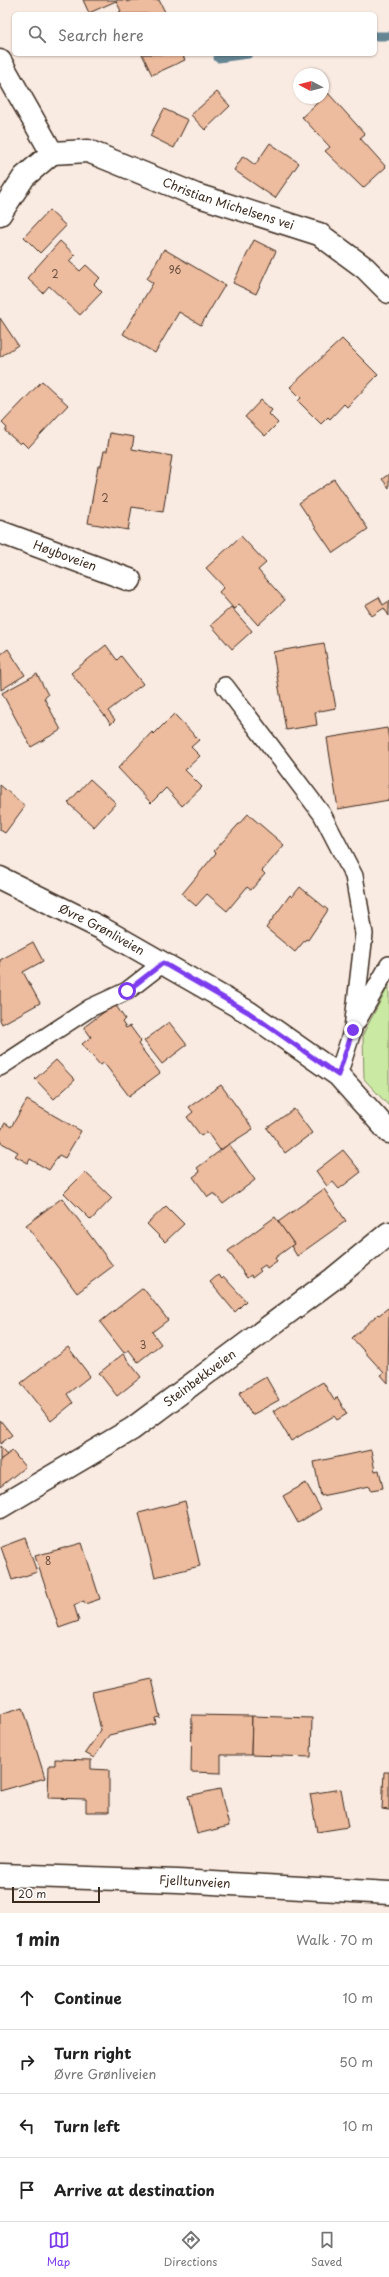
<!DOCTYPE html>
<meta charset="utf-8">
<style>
body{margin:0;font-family:"Playpen Sans",sans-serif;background:#f6f6f6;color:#222}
.compass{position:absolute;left:293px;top:68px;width:36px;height:36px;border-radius:50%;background:#fff;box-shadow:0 1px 3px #0004;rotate:277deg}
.scale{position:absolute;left:12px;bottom:10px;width:88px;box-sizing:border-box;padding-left:4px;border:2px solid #3b2a1e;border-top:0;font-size:11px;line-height:14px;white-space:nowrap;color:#3b2a1e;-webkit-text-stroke:3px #fff;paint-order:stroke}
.stop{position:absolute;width:12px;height:12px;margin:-9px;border:3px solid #7c3aed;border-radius:50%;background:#fff}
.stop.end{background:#7c3aed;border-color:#fff;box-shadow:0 1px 4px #0008}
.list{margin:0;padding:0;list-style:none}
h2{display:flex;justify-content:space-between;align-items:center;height:52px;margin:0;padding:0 16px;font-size:17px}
h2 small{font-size:13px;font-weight:400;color:#767676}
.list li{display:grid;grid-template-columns:26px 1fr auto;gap:12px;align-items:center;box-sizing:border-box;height:64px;padding:0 16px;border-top:1px solid #e0e0e0}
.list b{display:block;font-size:15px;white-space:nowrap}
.list p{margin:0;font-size:13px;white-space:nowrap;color:#767676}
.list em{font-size:13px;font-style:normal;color:#767676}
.icon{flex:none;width:22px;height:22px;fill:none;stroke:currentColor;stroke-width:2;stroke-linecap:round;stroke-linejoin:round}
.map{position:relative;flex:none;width:389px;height:1913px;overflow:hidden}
.search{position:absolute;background:#fff;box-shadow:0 1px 3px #0004;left:12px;right:12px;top:12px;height:44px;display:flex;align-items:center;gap:10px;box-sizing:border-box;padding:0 14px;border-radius:6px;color:#767676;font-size:15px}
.sheet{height:308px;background:#fff}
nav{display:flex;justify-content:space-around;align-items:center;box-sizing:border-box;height:56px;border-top:1px solid #e0e0e0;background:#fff;font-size:11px;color:#767676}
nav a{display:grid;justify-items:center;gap:2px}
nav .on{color:#7c3aed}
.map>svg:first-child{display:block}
.green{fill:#caeaa3;stroke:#828a60}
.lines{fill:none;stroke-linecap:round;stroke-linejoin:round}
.stream{stroke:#668694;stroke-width:9}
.building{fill:#edbb9e;stroke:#3b2a1e}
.lane-casing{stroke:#3b2a1e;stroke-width:20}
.street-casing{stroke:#3b2a1e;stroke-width:25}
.lane{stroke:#fff;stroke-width:17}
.street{stroke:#fff;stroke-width:22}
.route{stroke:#7c3aed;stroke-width:5}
.labels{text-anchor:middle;stroke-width:3.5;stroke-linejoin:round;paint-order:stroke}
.number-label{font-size:10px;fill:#684e3e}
.street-label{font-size:12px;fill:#3b2a1e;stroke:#fff}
</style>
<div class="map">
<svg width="389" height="1913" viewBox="0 0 389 1913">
<rect width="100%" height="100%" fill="#faebe2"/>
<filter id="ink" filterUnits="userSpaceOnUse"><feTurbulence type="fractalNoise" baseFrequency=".025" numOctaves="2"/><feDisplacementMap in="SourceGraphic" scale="8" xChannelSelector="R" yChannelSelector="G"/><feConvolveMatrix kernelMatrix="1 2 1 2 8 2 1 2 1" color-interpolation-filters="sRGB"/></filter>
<g filter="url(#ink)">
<path class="green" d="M389,985V1106L364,1079L363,1034Z"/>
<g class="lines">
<g class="stream">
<path d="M375,36H389"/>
<path d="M218,58L248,54"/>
</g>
</g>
<g class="building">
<path d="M83,0H126L127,2L132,0H159L166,14H120L119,12L121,11L116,1L89,13Z"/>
<path d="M142,54H182L185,60L152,75Z"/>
<path d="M217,92L230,106L205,130L191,115Z"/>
<path d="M328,93L365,134L360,138L386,167L363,188L325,151L330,147L302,117Z"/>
<path d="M164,109L188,120L174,148L150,136Z"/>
<path d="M270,143L299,163L275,198L234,170L243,156L255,165Z"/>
<path d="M49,210L66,226L40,253L24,237Z"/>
<path d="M254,240L276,251L256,294L233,283Z"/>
<path d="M60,241L75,255L69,261L80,271L86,265L100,278L94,284L102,292L80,315L49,286L43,293L27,278Z"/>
<path d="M164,249L225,285L201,325L179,312L155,353L123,334L153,283L147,279Z"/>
<path d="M0,318L18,345L0,357Z"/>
<path d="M342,339L378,375L347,407L344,404L330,419L328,417L321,424L298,401L301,398L290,387Z"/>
<path d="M42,381L68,405L28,448L22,442L20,444L5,431L7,428L2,423Z"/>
<path d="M261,400L272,410L269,414L278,423L265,436L245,417Z"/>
<path d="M110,433L134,437L132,449L172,456L163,512L132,507L128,530L88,523L98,466H101L104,451H107Z"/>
<path d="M389,474V488L382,479Z"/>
<path d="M334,479L368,529L333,553L299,503Z"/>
<path d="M241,536L266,563L258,570L285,600L258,625L239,604L234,609L219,592L224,587L206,568Z"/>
<path d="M379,597L383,605L389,601V616L384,608L372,616L365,605Z"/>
<path d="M231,607L252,631L232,649L211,625Z"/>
<path d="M324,643L336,708L315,712L317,725L286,730L273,652Z"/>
<path d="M106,645L117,660L121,656L143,684L108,711L115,720L111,724L71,673Z"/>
<path d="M8,649L25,675L1,690L0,655Z"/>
<path d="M37,674L48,695L44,698L61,730L31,747L2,693Z"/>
<path d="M174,714L199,740L191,747L200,756L185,770L202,787L182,806L166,788L151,803L118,768L152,732L154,734Z"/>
<path d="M387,728L389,740V800L338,809L327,738Z"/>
<path d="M90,779L116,803L94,827L68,803Z"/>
<path d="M0,785L25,806L5,833L0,830Z"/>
<path d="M248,814L284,845L262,871L265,874L251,890L247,887L227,911L207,894L196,906L182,894L216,853L214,851Z"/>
<path d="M300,887L328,910L308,940L306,939L295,952L266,928L290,895L292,897Z"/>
<path d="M33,942L43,961L23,972L40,1003L2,1024L0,1020V960Z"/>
<path d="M115,1004L125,1019L122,1022L126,1028L130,1026L141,1041L138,1044L160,1073L129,1096L104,1063L100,1065L82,1044L91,1037L84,1027Z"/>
<path d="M169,1022L187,1045L162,1064L144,1041Z"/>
<path d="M56,1060L75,1080L54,1099L35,1079Z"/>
<path d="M221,1085L253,1129L220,1150L207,1132L201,1136L187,1117L193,1112L189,1107Z"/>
<path d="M27,1100L81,1131L65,1158L59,1155L49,1170L30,1159L28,1163L15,1156L18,1152L0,1142V1132L5,1123L11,1127Z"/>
<path d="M294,1109L312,1133L285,1153L267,1128Z"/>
<path d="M229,1144L255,1180L223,1204L214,1193L208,1197L193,1177L200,1172L197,1168Z"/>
<path d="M343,1150L361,1172L339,1189L333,1182L327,1186L316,1171Z"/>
<path d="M85,1172L112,1198L91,1220L64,1193Z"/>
<path d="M324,1189L346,1221L297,1256L291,1246L294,1244L278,1222Z"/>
<path d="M62,1198L113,1266L77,1293L26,1225Z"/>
<path d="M166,1206L184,1224L165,1242L147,1224Z"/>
<path d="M275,1217L294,1244L275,1258L277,1261L267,1268L265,1265L259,1269L261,1271L252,1278L251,1275L247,1278L228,1251Z"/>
<path d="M218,1275L222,1279L224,1277L246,1301L235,1312L210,1282Z"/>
<path d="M143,1288L168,1320L152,1332L161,1344L138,1362L129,1350L124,1353L100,1322Z"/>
<path d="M388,1308L389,1309L388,1383L381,1375L384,1373L352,1338L378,1314L379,1315Z"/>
<path d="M68,1347L90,1376L67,1394L73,1403L51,1421L21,1383Z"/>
<path d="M123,1354L141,1377L117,1396L99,1373Z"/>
<path d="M266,1377L279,1400L252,1415L239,1393Z"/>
<path d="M323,1382L334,1400L337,1397L347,1414L337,1420L334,1416L291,1441L273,1411Z"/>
<path d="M0,1420L12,1435L0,1444Z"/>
<path d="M0,1446L7,1455L0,1460Z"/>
<path d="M371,1450L375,1471L379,1470L383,1488L371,1490L370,1486L321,1496L314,1462Z"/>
<path d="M12,1451L25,1467L0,1487V1460Z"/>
<path d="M306,1483L321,1509L298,1523L283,1496Z"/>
<path d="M185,1501L200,1566L155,1577L139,1513Z"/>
<path d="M25,1538L37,1572L12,1580L1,1547Z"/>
<path d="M82,1543L100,1599L85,1604L84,1601L74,1605L79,1621L59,1628L35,1556Z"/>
<path d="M151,1679L160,1717L155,1718L156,1724L109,1735L94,1758L85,1753L101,1730L92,1692Z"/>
<path d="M23,1707L45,1778L0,1791V1714Z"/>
<path d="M192,1715L252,1716L251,1755H221V1773L191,1772Z"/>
<path d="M252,1716L312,1718L311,1757L251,1755Z"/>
<path d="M55,1759L91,1760V1769L109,1770V1812H86V1799L48,1798L49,1765H55Z"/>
<path d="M384,1772H389V1810L382,1809Z"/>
<path d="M220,1789L229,1826L197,1834L188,1796Z"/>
<path d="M341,1789L348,1827L317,1832L310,1794Z"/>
</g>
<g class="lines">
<defs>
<g id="lane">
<path d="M225,686L322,814L354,876L364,934L353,1029L338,1075"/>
<path d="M356,1023L389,965"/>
<path d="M0,1067L90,1008L127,991L163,963"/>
</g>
<g id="street">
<path d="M0,61L52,153"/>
<path id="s1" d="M52,153L88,151L196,195L319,234L365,268L389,292"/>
<path d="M0,214L24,177L52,153"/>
<path id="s2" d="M0,532L130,580"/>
<path id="s3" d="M0,878L101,928L248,1012L338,1075L389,1132"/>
<path id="s4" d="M0,1507L132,1429L333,1279L389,1233"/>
<path id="s5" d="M0,1875L178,1881L389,1893"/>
</g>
</defs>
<use href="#lane" class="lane-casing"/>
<use href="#street" class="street-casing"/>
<use href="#lane" class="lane"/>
<use href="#street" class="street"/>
</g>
</g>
<g class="lines" filter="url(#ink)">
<path class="route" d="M127,991L163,963L248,1012L338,1075L353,1030"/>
</g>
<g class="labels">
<g class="number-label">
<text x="175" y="274">96</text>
<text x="55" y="278">2</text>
<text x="105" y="502">2</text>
<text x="143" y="1349">3</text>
<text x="48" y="1565">8</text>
</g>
<g class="street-label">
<text dy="4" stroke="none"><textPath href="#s1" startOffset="186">Christian Michelsens vei</textPath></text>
<text dy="4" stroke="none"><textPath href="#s2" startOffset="69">Høyboveien</textPath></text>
<text dy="4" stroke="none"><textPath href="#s3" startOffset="114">Øvre Grønliveien</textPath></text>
<text dy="4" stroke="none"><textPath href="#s4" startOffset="238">Steinbekkveien</textPath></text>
<text dy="4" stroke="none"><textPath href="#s5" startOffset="195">Fjelltunveien</textPath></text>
</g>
</g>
</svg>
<svg class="compass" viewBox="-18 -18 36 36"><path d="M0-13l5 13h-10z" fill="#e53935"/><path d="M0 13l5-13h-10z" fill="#767676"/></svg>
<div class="scale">20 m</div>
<div class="stop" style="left:127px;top:991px"></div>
<div class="stop end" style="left:353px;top:1030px"></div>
<div class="search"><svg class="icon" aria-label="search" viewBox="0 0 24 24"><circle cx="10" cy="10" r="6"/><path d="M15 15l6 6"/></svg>Search here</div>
</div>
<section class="sheet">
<h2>1 min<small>Walk · 70 m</small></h2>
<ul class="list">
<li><svg class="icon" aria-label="ahead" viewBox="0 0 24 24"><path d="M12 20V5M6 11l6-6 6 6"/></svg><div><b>Continue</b></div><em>10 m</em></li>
<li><svg class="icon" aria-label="right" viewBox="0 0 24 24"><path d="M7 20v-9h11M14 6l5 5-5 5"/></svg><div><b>Turn right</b><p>Øvre Grønliveien</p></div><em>50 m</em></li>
<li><svg class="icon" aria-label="left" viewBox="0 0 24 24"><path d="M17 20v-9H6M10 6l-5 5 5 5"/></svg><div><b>Turn left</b></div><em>10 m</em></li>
<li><svg class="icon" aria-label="arrive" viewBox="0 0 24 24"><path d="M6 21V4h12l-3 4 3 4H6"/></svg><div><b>Arrive at destination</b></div></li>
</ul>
</section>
<nav>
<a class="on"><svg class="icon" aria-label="map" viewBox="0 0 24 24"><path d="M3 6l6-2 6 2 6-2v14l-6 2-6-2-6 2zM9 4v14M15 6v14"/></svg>Map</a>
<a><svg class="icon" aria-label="directions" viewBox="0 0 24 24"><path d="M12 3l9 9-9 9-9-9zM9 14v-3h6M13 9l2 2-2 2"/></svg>Directions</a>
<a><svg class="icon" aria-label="saved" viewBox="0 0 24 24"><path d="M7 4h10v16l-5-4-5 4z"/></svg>Saved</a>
</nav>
